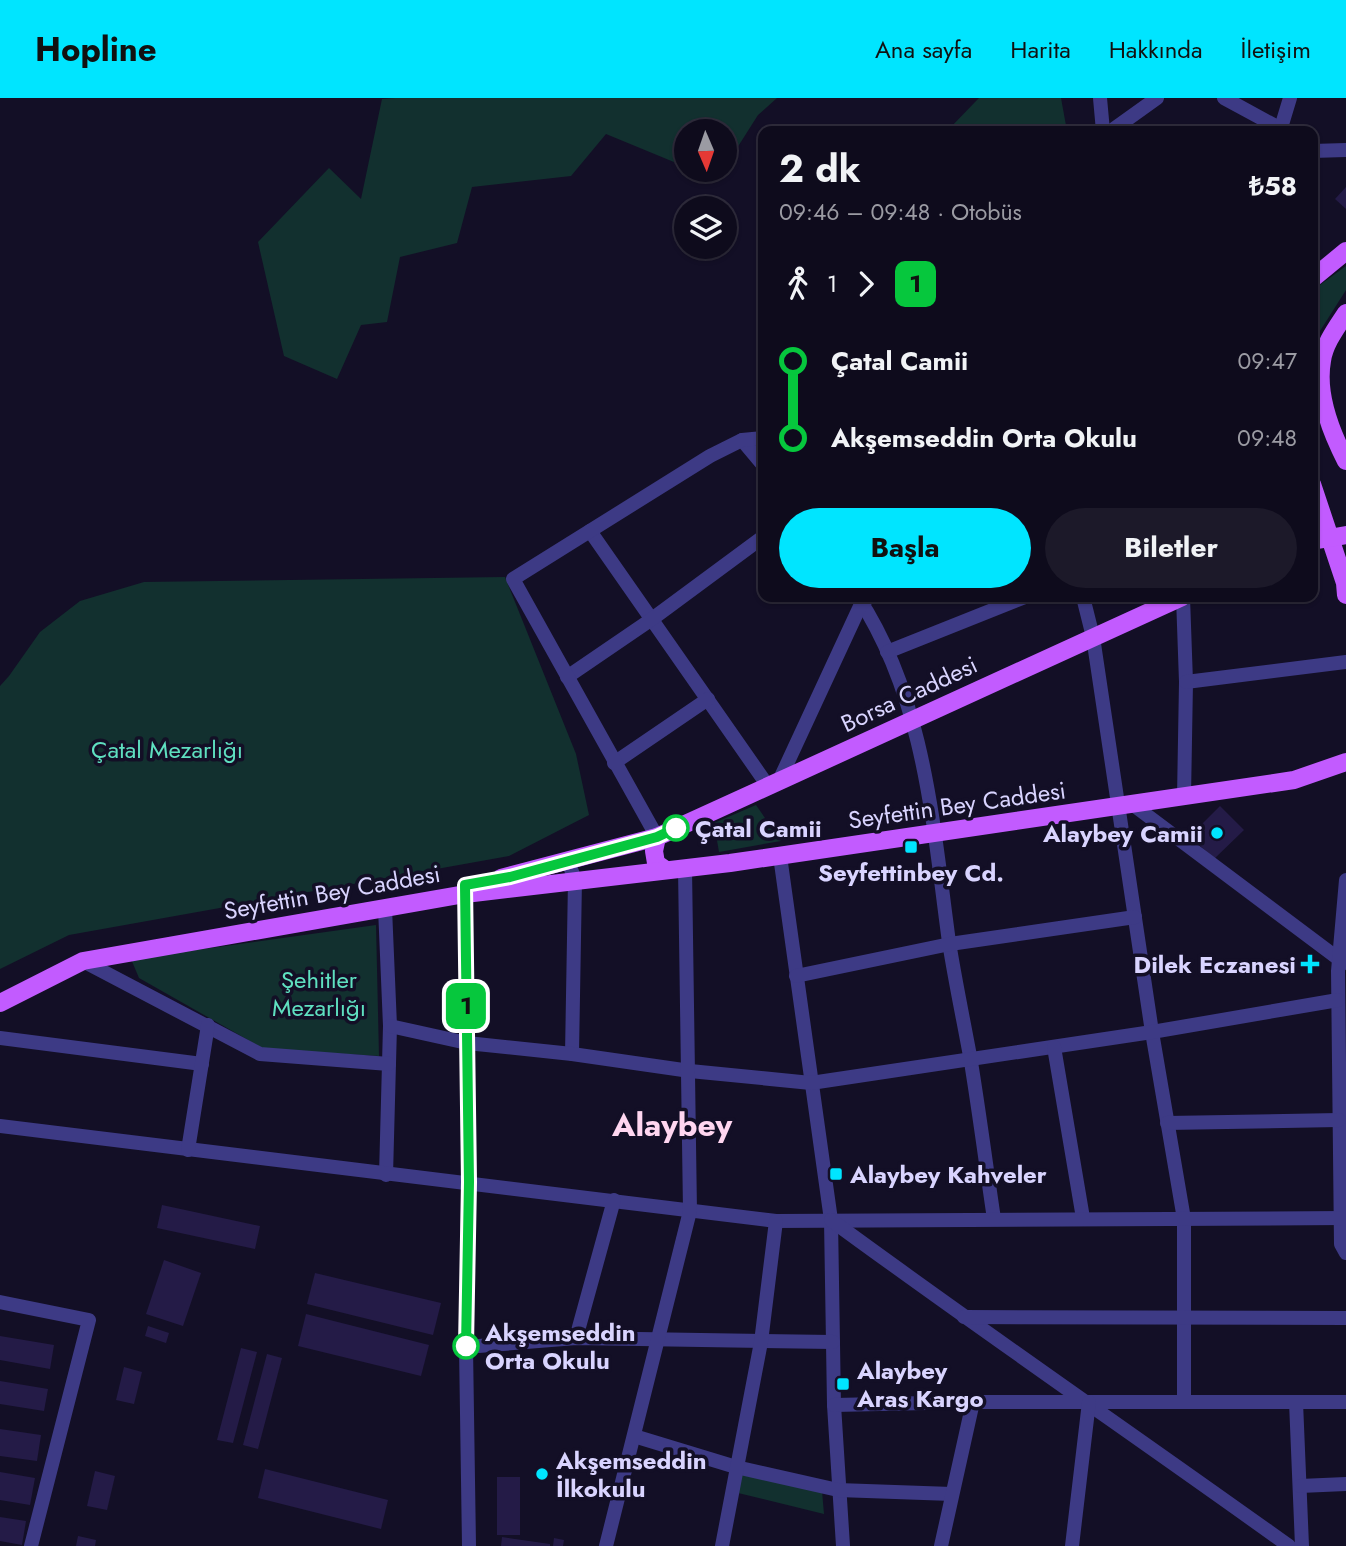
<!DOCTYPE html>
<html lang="tr">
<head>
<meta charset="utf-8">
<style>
	body { margin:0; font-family:Jost,sans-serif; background:#1c1929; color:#f1f3f6; height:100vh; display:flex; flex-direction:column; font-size:26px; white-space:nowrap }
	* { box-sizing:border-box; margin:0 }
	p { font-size:23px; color:#9b9ba3 }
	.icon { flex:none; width:38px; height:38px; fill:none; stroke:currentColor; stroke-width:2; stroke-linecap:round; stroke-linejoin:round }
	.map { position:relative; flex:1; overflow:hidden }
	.sheet { position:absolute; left:758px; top:28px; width:560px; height:476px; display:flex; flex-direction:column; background:#0e0b1c; border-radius:14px; box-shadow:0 2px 5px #0004,0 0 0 2px #2e2b3b }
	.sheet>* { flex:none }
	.badge { padding:0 14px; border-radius:10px; font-size:24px; line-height:46px }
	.needle { width:46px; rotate:178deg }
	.controls { position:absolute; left:674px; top:21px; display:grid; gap:14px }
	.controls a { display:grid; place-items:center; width:63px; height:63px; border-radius:50%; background:#0e0b1c; box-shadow:0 2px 5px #0004,0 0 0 2px #2e2b3b; font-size:35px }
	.map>.badge { position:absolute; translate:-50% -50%; box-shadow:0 0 0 4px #fff }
	.legs { display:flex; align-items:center; gap:10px; height:77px; padding:0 21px; font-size:23px }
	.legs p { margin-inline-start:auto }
	.overview { display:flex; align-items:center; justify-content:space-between; height:119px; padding:0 21px }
	h1 { font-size:38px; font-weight:700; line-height:52px }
	.action { display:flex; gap:14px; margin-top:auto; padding:14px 21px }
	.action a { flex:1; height:80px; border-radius:42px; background:#00e5ff; color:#111; font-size:28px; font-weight:700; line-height:80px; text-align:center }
	.action a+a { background:#1c1929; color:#f1f3f6 }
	ul { padding:0 21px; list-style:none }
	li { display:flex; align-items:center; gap:24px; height:77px; font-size:26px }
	li i { display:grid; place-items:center; width:10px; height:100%; margin:0 9px; background:currentColor }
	li i::after { content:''; width:18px; height:18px; margin:-9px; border:5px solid; border-radius:50%; background:#0e0b1c }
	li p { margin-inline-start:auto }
	li:first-child i { background:linear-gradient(#0000 50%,currentColor 0) }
	li:last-child i { background:linear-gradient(currentColor 50%,#0000 0) }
	header { display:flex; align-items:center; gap:42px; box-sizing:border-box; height:98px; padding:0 35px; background:#00e5ff; color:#111 }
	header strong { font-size:33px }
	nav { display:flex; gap:38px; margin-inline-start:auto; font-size:24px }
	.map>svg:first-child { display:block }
</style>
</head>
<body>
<header>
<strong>Hopline</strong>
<nav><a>Ana sayfa</a><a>Harita</a><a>Hakkında</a><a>İletişim</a></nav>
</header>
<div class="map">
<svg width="1346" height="1448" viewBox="0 0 1346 1448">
	<rect width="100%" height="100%" fill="#130f26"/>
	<g fill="#12302f">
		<polygon points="395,0 777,0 758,17 725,69 724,33 686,33 686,69 606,36 571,78 472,89 457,145 400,159 387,224 361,227 337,281 284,258 258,144 329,70 361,101 382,1"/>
		<polygon points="979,0 1061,0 1067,33 947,33"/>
		<polygon points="1346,168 1346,192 1313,244 1313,192"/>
		<polygon points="505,479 576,656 589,717 509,758 69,837 0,871 0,588 9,578 40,534 80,503 144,484"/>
		<polygon points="756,707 781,743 719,754 714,725"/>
		<polygon points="376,827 379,958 264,951 139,880 131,861"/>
		<polygon points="739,1375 822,1393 824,1416 734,1394"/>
	</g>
	<g fill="#241b47">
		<polygon points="1346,89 1346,111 1335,101"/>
		<polygon points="1220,708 1244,732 1214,761 1190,738"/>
		<polygon points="162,1107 260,1128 255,1151 157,1130"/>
		<polygon points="164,1162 201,1175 183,1228 146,1216"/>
		<polygon points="315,1175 441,1205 433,1237 307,1206"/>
		<polygon points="306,1216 429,1247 421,1278 298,1248"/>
		<polygon points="148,1228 169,1235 166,1245 145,1238"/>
		<polygon points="0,1238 54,1247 50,1271 0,1262"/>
		<polygon points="241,1250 257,1254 233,1345 217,1342"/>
		<polygon points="267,1256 282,1260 258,1351 243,1347"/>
		<polygon points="124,1269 142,1274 134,1306 116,1302"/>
		<polygon points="0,1283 48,1291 44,1313 0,1306"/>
		<polygon points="0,1331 41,1337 37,1363 0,1358"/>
		<polygon points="265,1371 388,1402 381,1431 258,1400"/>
		<polygon points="95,1373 115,1378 107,1412 87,1408"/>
		<polygon points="0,1374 35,1380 30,1407 0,1402"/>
		<rect x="497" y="1379" width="23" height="58"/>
		<polygon points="0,1419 26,1423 22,1447 0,1443"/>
		<polygon points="78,1438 96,1442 95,1448 76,1448"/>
		<polygon points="502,1439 550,1446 550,1448 501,1448"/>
		<polygon points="554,1440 564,1442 563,1448 553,1448"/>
	</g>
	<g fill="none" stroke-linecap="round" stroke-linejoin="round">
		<g stroke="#3d3a85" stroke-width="14">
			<polyline points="1100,0 1103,33"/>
			<polyline points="1224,0 1281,31"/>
			<polyline points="1111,33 1157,0"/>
			<polyline points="1280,33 1290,0"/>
			<polyline points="1312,53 1346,52"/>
			<polyline points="742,342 763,367"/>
			<polyline points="590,433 768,688"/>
			<path d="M 858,499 C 925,601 933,727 949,844 C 955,882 963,920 970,958 C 979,1012 986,1067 994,1121"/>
			<polyline points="1083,499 1093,539 1152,934 1184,1121 1184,1304"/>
			<polyline points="1183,499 1186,584 1184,699"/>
			<polyline points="887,554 1025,499"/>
			<polyline points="567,579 652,521 763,439"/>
			<polyline points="1186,584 1346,564"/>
			<polyline points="614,665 708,601"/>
			<polyline points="779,683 862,504 866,502"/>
			<polyline points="1132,706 1344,865"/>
			<polyline points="657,739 513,481 710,358 742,342 763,340"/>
			<polyline points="780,758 831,1122 834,1307 843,1448"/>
			<polyline points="568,763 575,782 572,956"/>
			<polyline points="1346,782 1338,873 1341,1146 1346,1155"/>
			<polyline points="465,787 469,1084 466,1249 469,1448"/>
			<polyline points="385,810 390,928 386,1077"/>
			<polyline points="83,863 260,956 389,966"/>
			<polyline points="796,878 950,846 1135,819"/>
			<polyline points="390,928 467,945 572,956 690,973 811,985 1152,934 1338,902"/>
			<polyline points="0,940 202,966"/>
			<polyline points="1054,949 1083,1120"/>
			<polyline points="1167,1025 1339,1022"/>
			<polyline points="0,1028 776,1123 1346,1120"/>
			<polyline points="188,1052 208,927"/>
			<path d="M 831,1122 C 982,1233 1137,1339 1289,1448"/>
			<polyline points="0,1204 89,1222 31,1448"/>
			<polyline points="964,1219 1346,1220"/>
			<polyline points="576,1240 614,1102"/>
			<polyline points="466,1249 576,1240 833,1244"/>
			<polyline points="1296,1304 1302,1448"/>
			<polyline points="834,1307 973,1304 1346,1304"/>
			<polyline points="634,1338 736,1369 838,1392 952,1396"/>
			<polyline points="1300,1388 1346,1386"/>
			<polyline points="606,1448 690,1113 685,770"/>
			<polyline points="722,1448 761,1244 776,1123"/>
			<polyline points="941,1448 973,1304"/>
			<polyline points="1072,1448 1089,1304"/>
		</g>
		<g stroke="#c25bff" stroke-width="18">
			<polyline points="1312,181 1346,153"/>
			<path d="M 1346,215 C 1337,229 1324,246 1322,263 C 1316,296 1331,334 1346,363"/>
			<polyline points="1312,386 1345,485 1346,497"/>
			<polyline points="1312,443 1346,437"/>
			<polyline points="657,739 654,753 656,765 666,772"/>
			<polyline points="501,780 657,739 1182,499"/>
			<polyline points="0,905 83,863 465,796 730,765 1294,682 1346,664"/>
		</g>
	</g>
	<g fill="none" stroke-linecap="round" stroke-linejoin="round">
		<g stroke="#fff" stroke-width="16">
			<polyline id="line-1" points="466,1248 469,1084 465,787 510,779 657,739 676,730"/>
		</g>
		<use href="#line-1" stroke="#06c73d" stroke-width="10"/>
	</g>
	<g fill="#fff" stroke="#06c73d" stroke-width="3.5">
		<circle cx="676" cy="730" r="12"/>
		<circle cx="466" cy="1248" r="12"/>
	</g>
	<g fill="#00e5ff" stroke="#130f26" stroke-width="2.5">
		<circle cx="1217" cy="735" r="7"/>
		<rect x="904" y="742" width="14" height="14" rx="3.5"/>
		<path d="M1306.5 855.5h7v7h7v7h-7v7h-7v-7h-7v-7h7z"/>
		<rect x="829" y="1069" width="14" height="14" rx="3.5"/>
		<rect x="836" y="1279" width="14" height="14" rx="3.5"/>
		<circle cx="542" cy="1376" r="7"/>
	</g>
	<g text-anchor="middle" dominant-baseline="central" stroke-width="7" stroke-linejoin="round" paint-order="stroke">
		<g font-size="24" fill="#d9d4ff" stroke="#130f26">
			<text transform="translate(909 596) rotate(-25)">Borsa Caddesi</text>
			<text transform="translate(957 707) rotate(-8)">Seyfettin Bey Caddesi</text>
			<text transform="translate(332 794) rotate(-10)">Seyfettin Bey Caddesi</text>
		</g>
		<g font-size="24" fill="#5fe0c0" stroke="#130f26">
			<text x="167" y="651">Çatal Mezarlığı</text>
			<text x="319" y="881">Şehitler<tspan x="319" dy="28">Mezarlığı</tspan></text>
		</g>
		<g font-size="24" font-weight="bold" fill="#d9d4ff" stroke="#130f26" text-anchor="start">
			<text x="695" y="730">Çatal Camii</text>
			<text x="485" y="1234">Akşemseddin<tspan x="485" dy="28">Orta Okulu</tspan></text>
		</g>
		<g font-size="24" font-weight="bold" fill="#d9d4ff" stroke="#130f26" text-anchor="start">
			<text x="1203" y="735" text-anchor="end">Alaybey Camii</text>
			<text x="911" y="774" text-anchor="middle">Seyfettinbey Cd.</text>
			<text x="1296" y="866" text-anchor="end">Dilek Eczanesi</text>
			<text x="850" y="1076">Alaybey Kahveler</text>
			<text x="857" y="1272">Alaybey<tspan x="857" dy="28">Aras Kargo</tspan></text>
			<text x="556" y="1362">Akşemseddin<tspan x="556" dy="28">İlkokulu</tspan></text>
		</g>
		<g font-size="32" font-weight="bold" fill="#ffd6f0" stroke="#130f26">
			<text x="672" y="1027">Alaybey</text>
		</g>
	</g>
</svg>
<div class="controls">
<a><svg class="needle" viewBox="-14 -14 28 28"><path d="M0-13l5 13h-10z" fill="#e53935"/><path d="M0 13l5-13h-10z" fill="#9b9ba3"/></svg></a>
<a><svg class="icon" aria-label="layers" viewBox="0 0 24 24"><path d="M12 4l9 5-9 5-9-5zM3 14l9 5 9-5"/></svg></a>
</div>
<b class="badge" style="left:466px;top:908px;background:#06c73d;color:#111">1</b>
<section class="sheet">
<div class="overview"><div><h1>2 dk</h1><p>09:46 – 09:48 · Otobüs</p></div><b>₺58</b></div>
<div class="legs"><svg class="icon" aria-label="walk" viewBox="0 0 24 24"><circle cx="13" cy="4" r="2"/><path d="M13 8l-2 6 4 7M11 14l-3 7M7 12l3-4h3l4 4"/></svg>1<svg class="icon" aria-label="forward" viewBox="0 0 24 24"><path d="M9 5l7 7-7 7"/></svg><b class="badge" style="background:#06c73d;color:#111">1</b></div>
<ul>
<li><i style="color:#06c73d"></i><b>Çatal Camii</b><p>09:47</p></li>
<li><i style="color:#06c73d"></i><b>Akşemseddin Orta Okulu</b><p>09:48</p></li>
</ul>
<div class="action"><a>Başla</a><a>Biletler</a></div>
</section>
</div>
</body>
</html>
